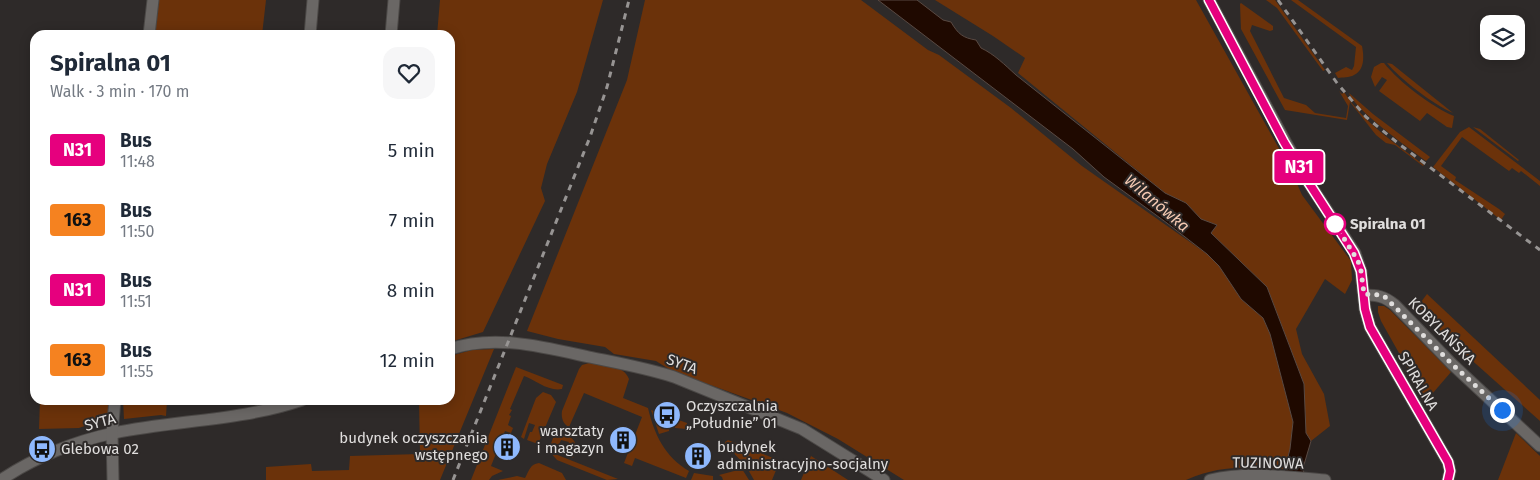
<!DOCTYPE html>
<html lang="en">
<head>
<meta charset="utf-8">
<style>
	body { margin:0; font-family:"Fira Sans",sans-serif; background:#f6f6f7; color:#1f2937; height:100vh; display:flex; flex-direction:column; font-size:19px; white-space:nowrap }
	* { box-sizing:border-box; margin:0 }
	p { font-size:16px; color:#747a83 }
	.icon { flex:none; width:28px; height:28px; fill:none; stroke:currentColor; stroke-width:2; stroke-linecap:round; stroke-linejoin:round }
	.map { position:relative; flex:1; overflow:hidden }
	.drawer { position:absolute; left:30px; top:30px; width:425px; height:375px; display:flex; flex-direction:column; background:#fff; border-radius:15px; box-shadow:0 2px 12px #0003 }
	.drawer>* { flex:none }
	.badge { padding:0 10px; border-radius:4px; font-size:18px; line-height:32px }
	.fabs { position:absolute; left:1480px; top:15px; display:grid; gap:10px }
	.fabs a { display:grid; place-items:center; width:45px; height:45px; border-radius:10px; background:#fff; box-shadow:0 2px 12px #0003; font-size:25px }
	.you { position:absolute; width:25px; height:25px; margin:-12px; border:4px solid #fff; border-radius:50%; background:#1a73e8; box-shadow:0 0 0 8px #1a73e833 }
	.map>.badge { position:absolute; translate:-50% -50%; box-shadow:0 0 0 2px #fff }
	.round { display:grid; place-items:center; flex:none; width:52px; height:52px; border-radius:15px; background:#f6f6f7 }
	.overview { display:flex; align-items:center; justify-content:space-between; height:85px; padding:0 20px }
	h1 { font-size:24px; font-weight:700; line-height:38px }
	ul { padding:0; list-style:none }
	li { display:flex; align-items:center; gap:15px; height:70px; padding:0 20px }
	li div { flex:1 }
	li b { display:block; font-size:19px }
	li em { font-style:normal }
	li .badge { min-width:55px; font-weight:700; text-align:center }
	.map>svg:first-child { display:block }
</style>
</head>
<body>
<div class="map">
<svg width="1540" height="480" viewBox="0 0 1540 480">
	<rect width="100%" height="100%" fill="#2e2a29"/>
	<g fill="#6b320a">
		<polygon points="157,0 266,0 262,35 154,35"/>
		<polygon points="440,0 603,0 577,92 547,164 541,188 545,201 483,332 450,342 450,35 437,35"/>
		<path d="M 645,0 L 861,0 L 928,50 L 939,55 L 1011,108 L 1082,166 L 1207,254 L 1219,266 L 1241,299 L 1263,318 L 1270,334 L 1293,422 L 1290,449 L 1285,469 C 1246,468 1223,464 1186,480 L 904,480 L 838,439 L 787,413 L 672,371 L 656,361 L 614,354 L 605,347 L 558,339 L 527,331 L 627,80 Z"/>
		<polygon points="935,0 1196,0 1291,170 1302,195 1351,261 1352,280 1345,294 1325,279 1296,329 1302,354 1324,394 1330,426 1311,441 1306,433 1304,384 1267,287 1211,233 1217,225 1201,219 1186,203 1165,193 1018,73 1025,58 993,36"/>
		<polygon points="1266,0 1275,0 1325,70 1323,71 1277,8"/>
		<path d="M 1291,0 L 1298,0 L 1362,46 C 1364,56 1365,70 1354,75 C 1349,78 1343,77 1338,78 L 1335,73 L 1346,67 L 1352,70 L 1354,66 L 1356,47 Z"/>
		<path d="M 1241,3 L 1273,26 L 1273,30 L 1270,31 L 1252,25 L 1250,31 L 1284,98 L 1306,105 L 1315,113 L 1346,118 L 1348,106 L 1339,91 L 1342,94 L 1344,92 C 1364,123 1395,143 1424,165 L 1423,166 L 1395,145 L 1386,143 L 1376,135 L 1350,102 L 1347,120 L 1285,110 L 1241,29 L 1240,4 Z"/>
		<path d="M 1381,63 L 1384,63 C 1399,82 1432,107 1454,116 L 1452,128 L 1447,127 L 1427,113 L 1420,121 L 1379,91 L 1387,80 L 1382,77 L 1375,87 L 1371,77 L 1374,67 Z"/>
		<path d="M 1387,63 L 1392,64 L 1453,113 C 1434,105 1400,79 1387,63 Z"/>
		<path d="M 1349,93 L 1373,114 L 1430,157 L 1426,161 C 1409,148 1355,110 1349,93 Z"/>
		<polygon points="1469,127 1540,181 1540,186 1521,171 1519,173 1512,168 1509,171 1462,137 1441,166 1456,177 1455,180 1499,209 1505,214 1501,220 1433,167 1460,132"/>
		<polygon points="1473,127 1480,129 1519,160 1518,161"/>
		<polygon points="1427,294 1540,400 1540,421 1449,340 1418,306"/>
		<polygon points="1378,306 1384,306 1390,310 1451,372 1426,401 1381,321 1378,312"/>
		<polygon points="494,349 440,480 266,480 266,467 311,464 312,471 349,470 350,456 420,454 419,400 450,400 450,356 472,350"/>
		<path d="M 589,363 C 603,365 623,364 629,379 L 623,398 L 648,408 C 654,434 665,457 689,471 L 686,478 L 635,458 L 632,466 L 624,463 L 642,417 L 584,393 L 569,427 C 563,424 561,418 562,411 L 579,369 L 582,365 Z"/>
		<path d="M 516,367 L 563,385 L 562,389 C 549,392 535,380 524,376 L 510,409 L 512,410 L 509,415 L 511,416 L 508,425 L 513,428 L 511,433 L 505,431 L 491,466 L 503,471 L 492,476 L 489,480 L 471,480 Z"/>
		<polygon points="543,392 551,395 556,402 538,444 527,440 530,432 532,432 535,425 529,423 524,439 521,437 536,398"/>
		<polygon points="40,400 111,400 109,417 79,428 39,429"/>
		<polygon points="123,400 167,400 166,416 161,415 124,419"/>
		<polygon points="651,410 669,417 669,431 659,434"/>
		<polygon points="676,419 687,423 687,429 675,428 674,421"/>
		<polygon points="1516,433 1540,456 1540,480 1498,480"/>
		<path d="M 562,434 C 577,438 578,445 573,458 L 563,454 L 564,450 L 566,450 L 569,442 L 561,440 L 558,447 L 560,448 L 558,453 L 549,449 L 553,438 Z"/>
		<polygon points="728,440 778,460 779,463 772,480 754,480 746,466 725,444 725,442"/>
		<polygon points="550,452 618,479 607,480 557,460"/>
		<polygon points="811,456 848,480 801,480"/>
		<path d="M 539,463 L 562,473 L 566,480 L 498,480 L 517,476 L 525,478 C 529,471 530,464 539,463 Z"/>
		<polygon points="742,469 749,480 723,480 722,477 719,475"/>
		<polygon points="694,473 713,476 713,480 691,480"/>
	</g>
	<path fill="#1f0900" stroke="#594942" d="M 878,0 L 917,0 L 943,20 L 951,22 C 958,34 963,38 976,40 L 981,48 C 994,54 1005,65 1016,75 L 1165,193 L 1186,203 L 1201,219 L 1217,225 L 1211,233 L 1267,287 L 1304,384 L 1306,433 L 1311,441 L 1303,468 L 1305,480 L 1282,480 L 1290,449 L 1293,422 L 1270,334 L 1263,318 L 1241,299 L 1219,266 L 1207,254 L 1167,223 L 1104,177 L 1073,149 Z"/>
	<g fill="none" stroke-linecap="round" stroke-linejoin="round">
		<g stroke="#4b4846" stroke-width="13">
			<g id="minor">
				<polyline points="1209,0 1285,141 1307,180 1355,253 1361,271 1365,309 1370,327 1448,462 1450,471 1448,480"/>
				<polyline points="149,35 153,0"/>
				<polyline points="310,35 313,0"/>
				<polyline points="391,35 394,0"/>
				<path d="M 1364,295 C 1377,295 1384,296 1395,305 L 1452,364 L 1540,446"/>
				<path d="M 450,349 C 495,334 544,347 589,357 C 618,363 646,368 674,377 L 802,429 L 884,480"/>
				<path d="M 1,480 C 33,458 75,441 114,433 C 176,420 241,421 302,400"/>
				<polyline points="113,480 112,433 115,400"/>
				<path d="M 1210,480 C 1248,471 1286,477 1325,480"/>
			</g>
		</g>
		<use href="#minor" stroke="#6a6765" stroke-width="11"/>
		<g stroke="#979493" stroke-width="3" stroke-dasharray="6 6" stroke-linecap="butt">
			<polyline points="1278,0 1337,83 1366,117 1399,144 1540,250"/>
			<polyline points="453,480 590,137 607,87 629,0"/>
		</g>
	</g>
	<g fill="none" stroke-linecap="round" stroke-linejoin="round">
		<g stroke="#fff" stroke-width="11">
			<polyline id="line" points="1209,0 1284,142 1307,180 1354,253 1361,271 1365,309 1370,327 1448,462 1450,471 1448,480"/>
		</g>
		<use href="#line" stroke="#e6007e" stroke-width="8"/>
		<polyline stroke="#e0dedd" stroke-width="5" stroke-dasharray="0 9" points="1335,224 1358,261 1361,271 1364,294 1379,295 1385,297 1452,364 1502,410"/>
	</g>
	<defs>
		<g id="bus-disc" transform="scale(1.4375)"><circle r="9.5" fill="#8eb8fd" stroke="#2e2a29"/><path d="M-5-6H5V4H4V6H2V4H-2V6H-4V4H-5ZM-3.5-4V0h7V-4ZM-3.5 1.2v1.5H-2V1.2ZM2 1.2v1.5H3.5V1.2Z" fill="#111"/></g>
		<g id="building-disc" transform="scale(1.4375)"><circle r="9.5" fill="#8eb8fd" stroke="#2e2a29"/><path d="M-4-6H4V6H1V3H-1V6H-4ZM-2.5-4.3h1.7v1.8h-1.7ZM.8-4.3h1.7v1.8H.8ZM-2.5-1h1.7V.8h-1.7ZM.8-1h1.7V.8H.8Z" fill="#111"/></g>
	</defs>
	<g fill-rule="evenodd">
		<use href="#bus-disc" x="667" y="415"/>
		<use href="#building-disc" x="623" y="440"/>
		<use href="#building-disc" x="507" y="447"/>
		<use href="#bus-disc" x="42" y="449"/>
		<use href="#building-disc" x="698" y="456"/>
	</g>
	<circle fill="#fff" stroke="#e6007e" stroke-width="2.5" cx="1335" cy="224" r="10"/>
	<g text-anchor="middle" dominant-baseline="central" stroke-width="4" stroke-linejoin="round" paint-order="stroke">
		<g font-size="15" font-weight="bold" fill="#e0dedd" stroke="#2e2a29" text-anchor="start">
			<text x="1350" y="224">Spiralna 01</text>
		</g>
		<g font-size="15" fill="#e0dedd" stroke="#2e2a29">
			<text transform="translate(1442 331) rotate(45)">KOBYLAŃSKA</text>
			<text transform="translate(682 364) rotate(20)">SYTA</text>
			<text transform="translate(1418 381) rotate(60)">SPIRALNA</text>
			<text transform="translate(100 422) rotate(-15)">SYTA</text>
			<text transform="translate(1268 463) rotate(1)">TUZINOWA</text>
		</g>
		<g font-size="15" fill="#e0dedd" stroke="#2e2a29" text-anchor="start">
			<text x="686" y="406">Oczyszczalnia<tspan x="686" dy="17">„Południe” 01</tspan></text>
			<text x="604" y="431" text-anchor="end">warsztaty<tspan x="604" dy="17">i magazyn</tspan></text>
			<text x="488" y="438" text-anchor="end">budynek oczyszczania<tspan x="488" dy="17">wstępnego</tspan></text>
			<text x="717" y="447">budynek<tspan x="717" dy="17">administracyjno-socjalny</tspan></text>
			<text x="61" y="449">Glebowa 02</text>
		</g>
		<g font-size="16" font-style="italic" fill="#f5cab3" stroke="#2e2a29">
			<text transform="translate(1157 203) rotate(40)">Wilanówka</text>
		</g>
	</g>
</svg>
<div class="fabs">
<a><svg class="icon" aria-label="layers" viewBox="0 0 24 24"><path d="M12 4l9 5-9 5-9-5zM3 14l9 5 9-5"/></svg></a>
</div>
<div class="you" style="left:1502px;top:410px"></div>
<b class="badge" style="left:1299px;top:167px;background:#e6007e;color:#fff">N31</b>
<section class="drawer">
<div class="overview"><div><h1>Spiralna 01</h1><p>Walk · 3 min · 170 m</p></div><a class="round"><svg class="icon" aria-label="heart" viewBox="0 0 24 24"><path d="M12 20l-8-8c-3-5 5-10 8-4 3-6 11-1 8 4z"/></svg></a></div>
<ul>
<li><span class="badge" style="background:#e6007e;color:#fff">N31</span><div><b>Bus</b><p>11:48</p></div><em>5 min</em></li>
<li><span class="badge" style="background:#f58220;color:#111">163</span><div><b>Bus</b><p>11:50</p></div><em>7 min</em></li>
<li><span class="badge" style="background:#e6007e;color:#fff">N31</span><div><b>Bus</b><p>11:51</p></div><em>8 min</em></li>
<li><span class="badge" style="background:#f58220;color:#111">163</span><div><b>Bus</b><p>11:55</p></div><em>12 min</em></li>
</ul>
</section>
</div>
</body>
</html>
